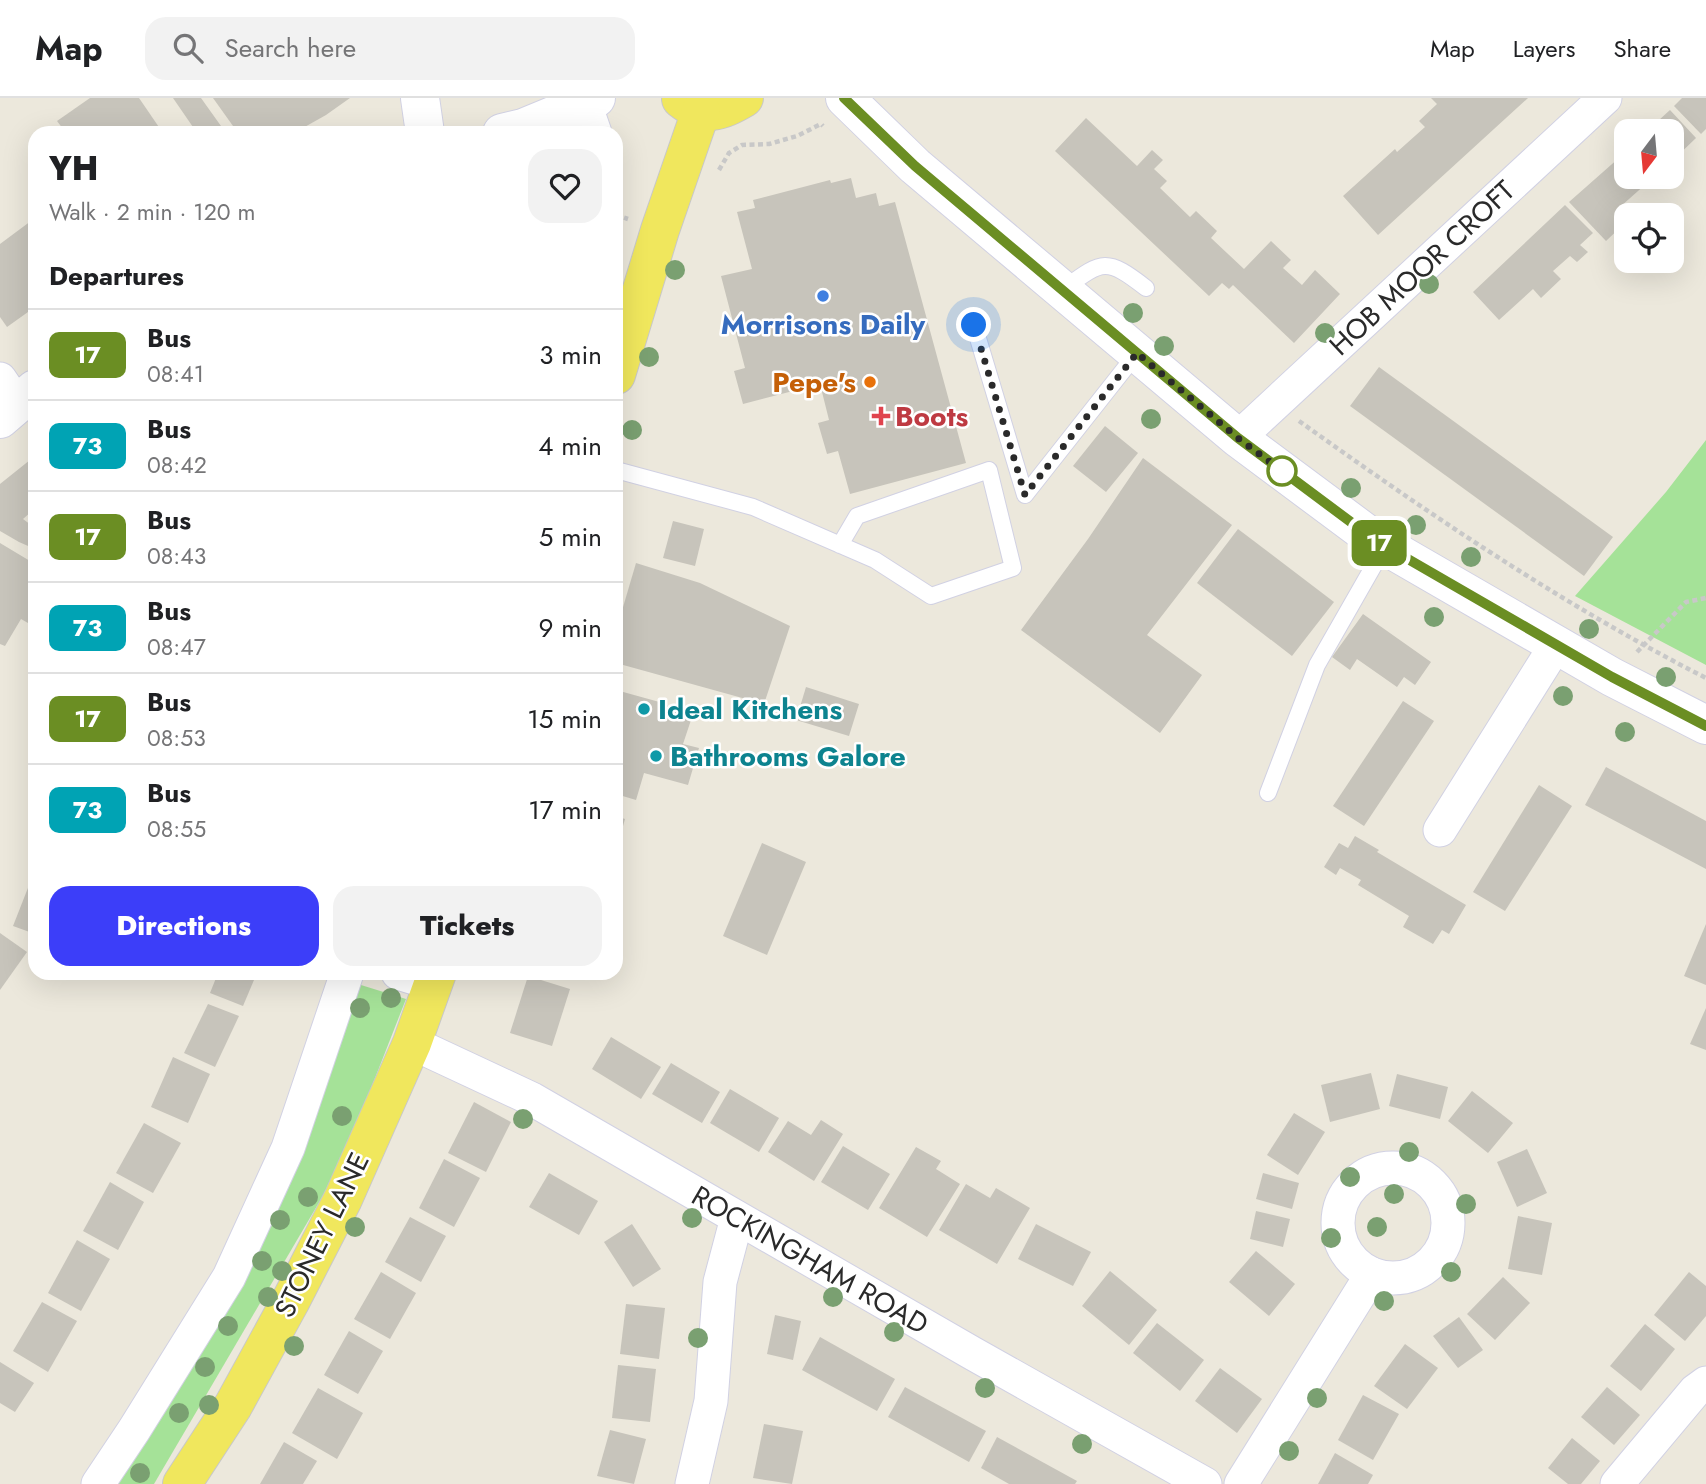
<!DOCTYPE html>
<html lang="en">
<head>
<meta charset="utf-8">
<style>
	body { margin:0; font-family:Jost,sans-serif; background:#f2f2f2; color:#202124; height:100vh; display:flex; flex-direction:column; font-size:26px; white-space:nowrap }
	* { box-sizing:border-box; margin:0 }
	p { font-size:23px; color:#757577 }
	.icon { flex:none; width:38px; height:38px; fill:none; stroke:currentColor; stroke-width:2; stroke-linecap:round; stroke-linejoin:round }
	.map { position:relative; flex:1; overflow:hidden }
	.panel { position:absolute; left:28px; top:28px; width:595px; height:854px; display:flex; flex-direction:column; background:#fff; border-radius:21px; box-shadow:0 7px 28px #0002 }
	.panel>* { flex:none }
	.badge { padding:0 14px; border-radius:10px; font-size:24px; line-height:46px }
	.needle { width:46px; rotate:196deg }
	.tools { position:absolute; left:1614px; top:21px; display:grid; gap:14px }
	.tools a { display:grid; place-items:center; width:70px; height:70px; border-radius:14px; background:#fff; box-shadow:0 7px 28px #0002; font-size:35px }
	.you { position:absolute; width:35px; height:35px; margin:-18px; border:5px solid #fff; border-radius:50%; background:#1a73e8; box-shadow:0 0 0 10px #1a73e833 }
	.map>.badge { position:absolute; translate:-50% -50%; box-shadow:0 0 0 4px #fff }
	h2 { padding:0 21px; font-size:26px; line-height:63px }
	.round { display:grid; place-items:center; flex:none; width:74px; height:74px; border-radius:21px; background:#f2f2f2 }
	.head { display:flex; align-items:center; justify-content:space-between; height:119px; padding:0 21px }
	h1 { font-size:33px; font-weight:800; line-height:52px }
	.action { display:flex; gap:14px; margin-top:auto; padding:14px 21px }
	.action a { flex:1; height:80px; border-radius:21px; background:#3c3ef9; color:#fff; font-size:28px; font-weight:800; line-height:80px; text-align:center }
	.action a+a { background:#f2f2f2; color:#202124 }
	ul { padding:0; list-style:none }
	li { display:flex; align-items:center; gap:21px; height:91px; padding:0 21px; border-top:2px solid #e0e0e0 }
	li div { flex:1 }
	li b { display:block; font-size:26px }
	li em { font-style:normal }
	li .badge { min-width:77px; font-weight:700; text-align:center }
	header { display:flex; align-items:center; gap:42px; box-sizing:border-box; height:98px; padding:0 35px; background:#fff; border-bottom:2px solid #e0e0e0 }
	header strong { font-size:33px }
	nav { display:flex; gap:38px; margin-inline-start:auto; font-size:24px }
	.search { width:490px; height:63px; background:#f2f2f2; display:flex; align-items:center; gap:18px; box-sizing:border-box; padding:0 24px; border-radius:21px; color:#757577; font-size:26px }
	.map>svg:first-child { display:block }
</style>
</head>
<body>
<header>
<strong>Map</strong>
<div class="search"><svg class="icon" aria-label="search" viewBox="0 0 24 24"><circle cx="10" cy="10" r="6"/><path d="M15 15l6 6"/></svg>Search here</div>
<nav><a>Map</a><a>Layers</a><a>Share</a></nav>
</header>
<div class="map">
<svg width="1706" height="1386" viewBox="0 0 1706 1386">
	<rect width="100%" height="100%" fill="#ece8dc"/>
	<g fill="#a5e298">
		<polygon points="1706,342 1706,567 1575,498 1666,394"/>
		<polygon points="361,887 406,901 361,1016 324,1096 154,1386 111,1386"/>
	</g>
	<g fill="#c7c4bb">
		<polygon points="90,0 139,0 163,35 66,35 57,23"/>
		<polygon points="173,0 201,0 226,35 191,35 195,32"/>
		<polygon points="213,0 350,0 326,17 294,35 238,35"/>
		<polygon points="1431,0 1528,0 1378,137 1343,98 1395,51 1397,54 1425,29 1419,23 1437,6"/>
		<polygon points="1682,0 1706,0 1706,31 1701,36 1674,8"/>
		<polygon points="1670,12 1696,40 1671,64 1671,33 1647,33"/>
		<polygon points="1086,20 1137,68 1152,52 1163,62 1154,71 1167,83 1160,90 1190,119 1196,113 1217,133 1211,140 1244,171 1271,143 1291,162 1283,170 1302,187 1315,172 1340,196 1294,245 1233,187 1229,191 1222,185 1209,198 1055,53"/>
		<polygon points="1620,59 1626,65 1626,79 1640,79 1647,85 1620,109 1628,117 1626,117 1626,124 1606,143 1569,104"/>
		<polygon points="851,80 856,100 876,95 879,108 895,104 966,365 850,396 838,353 827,356 818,325 829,322 820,286 743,306 734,273 745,270 721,178 752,171 737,114 755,110 753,102 830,82 831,85"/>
		<polygon points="1565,107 1593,135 1580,147 1588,154 1577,164 1570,158 1553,173 1561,181 1541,200 1533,191 1499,222 1473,194"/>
		<polygon points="35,120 35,209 7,229 0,219 0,146"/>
		<polygon points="1379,269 1613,439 1584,478 1350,308"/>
		<polygon points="1105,328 1138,355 1106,394 1073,368"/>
		<polygon points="35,358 35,416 32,413 23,421 35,430 35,451 19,444 0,433 0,386"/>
		<polygon points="1143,360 1232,427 1147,537 1202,577 1160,635 1021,532 1088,441"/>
		<polygon points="673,423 704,431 695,468 663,460"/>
		<polygon points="1238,431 1334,504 1292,558 1197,485"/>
		<polygon points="0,445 35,466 35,529 21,521 5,548 0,546"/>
		<polygon points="636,465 700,485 790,528 764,606 616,565 616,533"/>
		<polygon points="1363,516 1431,564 1415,587 1404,579 1397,589 1357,561 1350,572 1332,559"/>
		<polygon points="806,589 859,606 849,638 796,622"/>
		<polygon points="616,592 663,605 691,622 683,646 699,650 688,687 644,675 636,702 616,696"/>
		<polygon points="1403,603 1434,623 1364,728 1333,708"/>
		<polygon points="1606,669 1706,723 1706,771 1585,707"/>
		<polygon points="1539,687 1572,708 1505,813 1473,794"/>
		<polygon points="616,718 625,721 617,749 616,749"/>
		<polygon points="1355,738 1379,752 1377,754 1466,807 1449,836 1442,832 1433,846 1403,829 1409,818 1358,787 1361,782 1340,770 1336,777 1324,769 1339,745 1348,750"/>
		<polygon points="762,745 806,764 767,857 723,838"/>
		<polygon points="35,772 35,836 13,828"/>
		<polygon points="1706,826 1706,887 1684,878"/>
		<polygon points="0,835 27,854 0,892"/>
		<polygon points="218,875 257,875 243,908 210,895"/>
		<polygon points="528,878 570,891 552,948 510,935"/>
		<polygon points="208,906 239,918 215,969 184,955"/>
		<polygon points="1706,910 1706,952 1690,946"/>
		<polygon points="611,939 661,969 641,1001 592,971"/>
		<polygon points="173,959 210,976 188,1025 151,1009"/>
		<polygon points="671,965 720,994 702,1025 652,996"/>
		<polygon points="1371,975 1380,1011 1330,1024 1321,987"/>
		<polygon points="1397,976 1448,989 1440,1021 1389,1008"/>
		<polygon points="730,991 779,1020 759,1054 710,1025"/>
		<polygon points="1472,993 1513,1025 1488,1055 1448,1023"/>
		<polygon points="474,1004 511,1024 486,1074 448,1055"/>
		<polygon points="1294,1015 1325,1034 1298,1077 1267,1057"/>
		<polygon points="821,1022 843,1036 814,1083 768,1054 788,1023 811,1037"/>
		<polygon points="144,1025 181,1045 153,1095 116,1075"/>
		<polygon points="843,1048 890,1076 868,1112 821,1084"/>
		<polygon points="916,1049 941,1063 936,1071 960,1086 927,1139 879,1110"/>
		<polygon points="1527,1051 1547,1095 1517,1109 1497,1064"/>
		<polygon points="444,1061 480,1080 454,1129 419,1110"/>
		<polygon points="549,1075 598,1103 579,1137 529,1109"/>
		<polygon points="1263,1075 1299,1085 1292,1111 1256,1101"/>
		<polygon points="110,1084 144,1104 118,1152 83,1133"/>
		<polygon points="966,1086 990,1100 996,1090 1030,1110 997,1166 939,1132"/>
		<polygon points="1256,1113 1290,1121 1283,1149 1250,1141"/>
		<polygon points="1518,1118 1552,1125 1542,1177 1508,1171"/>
		<polygon points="410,1119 446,1138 421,1184 385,1164"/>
		<polygon points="632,1126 661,1171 633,1189 604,1144"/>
		<polygon points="1036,1126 1091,1154 1073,1188 1018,1161"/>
		<polygon points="77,1142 110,1161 81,1213 48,1195"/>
		<polygon points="1256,1153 1295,1186 1269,1218 1229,1184"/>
		<polygon points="1110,1173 1157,1212 1129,1247 1082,1208"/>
		<polygon points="381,1174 416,1195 390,1241 354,1221"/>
		<polygon points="1689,1174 1706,1188 1706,1218 1685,1243 1654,1217"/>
		<polygon points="1503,1179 1530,1205 1495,1242 1467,1216"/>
		<polygon points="42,1204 77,1223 48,1274 13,1253"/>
		<polygon points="626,1206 665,1210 659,1261 620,1256"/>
		<polygon points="775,1217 801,1223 793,1262 767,1256"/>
		<polygon points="1459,1219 1483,1252 1458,1270 1433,1238"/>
		<polygon points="1157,1225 1204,1262 1180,1293 1133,1255"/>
		<polygon points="1645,1226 1675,1251 1641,1293 1610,1268"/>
		<polygon points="349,1233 383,1253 358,1296 324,1277"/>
		<polygon points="820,1239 895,1281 877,1313 802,1272"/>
		<polygon points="1405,1246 1438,1270 1407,1311 1374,1288"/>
		<polygon points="0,1264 34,1285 15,1314 0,1305"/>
		<polygon points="618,1267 656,1271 650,1324 612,1320"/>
		<polygon points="1220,1270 1262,1301 1237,1335 1195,1303"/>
		<polygon points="905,1289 986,1333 969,1364 888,1319"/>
		<polygon points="1607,1289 1640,1317 1614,1347 1581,1319"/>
		<polygon points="318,1290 363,1315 337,1361 292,1335"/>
		<polygon points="1363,1297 1399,1316 1373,1362 1338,1342"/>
		<polygon points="764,1326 803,1333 792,1386 753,1380"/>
		<polygon points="610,1332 646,1341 634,1386 597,1378"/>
		<polygon points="997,1339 1077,1383 1075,1386 1009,1386 981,1370"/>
		<polygon points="1572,1340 1600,1363 1581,1386 1568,1386 1548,1370"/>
		<polygon points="284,1344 317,1363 303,1386 260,1386"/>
		<polygon points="1335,1355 1373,1377 1368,1386 1318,1386"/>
	</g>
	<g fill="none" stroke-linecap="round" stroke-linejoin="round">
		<g stroke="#d1d1e3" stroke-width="18">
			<g id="lane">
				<path d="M 1062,192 C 1102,163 1105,158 1146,190"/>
				<polyline points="974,227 1025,397 1137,255"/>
				<polyline points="616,372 753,409 875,462 931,498 1013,470 989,372 857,418 840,447"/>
				<polyline points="1268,695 1317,567 1385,448"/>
			</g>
		</g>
		<g stroke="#d1d1e3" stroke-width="35">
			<g id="street">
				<polyline points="585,6 595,35"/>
				<polyline points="0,281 17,306"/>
				<polyline points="1238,340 1605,0"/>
				<polyline points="1440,732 1556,547"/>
				<polyline points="398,875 434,886"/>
				<polyline points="412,945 532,1001 972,1255 1205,1386"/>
				<circle cx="1393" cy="1125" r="55"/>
				<polyline points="98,1386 134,1332 229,1179 288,1050 347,875"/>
				<polyline points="692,1386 711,1303 720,1184 737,1120"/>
				<polyline points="1241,1386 1372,1176"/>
				<polyline points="1617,1386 1695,1293 1706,1285"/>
			</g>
		</g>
		<g stroke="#d1d1e3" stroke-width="40">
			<g id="secondary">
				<polyline points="420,0 425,35"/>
				<polyline points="845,0 915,68 1238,340 1375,442 1612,579 1706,627"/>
				<polyline points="502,35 523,30 596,0"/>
				<polyline points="0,321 35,291"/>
			</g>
		</g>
		<g stroke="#c8c8c8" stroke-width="40">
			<g id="primary">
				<path d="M 681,1 C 705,20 720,14 744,0"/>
				<polyline points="616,277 660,132 701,13"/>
				<polyline points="182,1386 233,1308 290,1204 343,1101 412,945 437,875"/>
			</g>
		</g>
		<g stroke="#c8c8c8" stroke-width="4.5" stroke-dasharray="5 3.5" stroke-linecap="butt">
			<polyline points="719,72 729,55 742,47 769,46 797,38 821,26 823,28"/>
			<polyline points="616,117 628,121"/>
			<path d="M 1299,323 C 1429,416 1563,507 1706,580"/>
			<polyline points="1637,554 1686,504 1706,500"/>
		</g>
		<use href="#lane" stroke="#fff" stroke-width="16"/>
		<use href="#street" stroke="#fff" stroke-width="33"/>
		<use href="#secondary" stroke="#fff" stroke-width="38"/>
		<use href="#primary" stroke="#f0e75d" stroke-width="38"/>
	</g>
	<g fill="#7aa071">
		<circle cx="675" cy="172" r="10"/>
		<circle cx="1429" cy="186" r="10"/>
		<circle cx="1133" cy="215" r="10"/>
		<circle cx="1325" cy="235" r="10"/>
		<circle cx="1164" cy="248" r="10"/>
		<circle cx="649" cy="259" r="10"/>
		<circle cx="1151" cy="321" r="10"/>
		<circle cx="632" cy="332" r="10"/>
		<circle cx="1351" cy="390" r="10"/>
		<circle cx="1416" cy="427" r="10"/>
		<circle cx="1471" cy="459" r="10"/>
		<circle cx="1434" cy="519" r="10"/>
		<circle cx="1589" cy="531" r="10"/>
		<circle cx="1666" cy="579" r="10"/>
		<circle cx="1563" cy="598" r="10"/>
		<circle cx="1625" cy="634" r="10"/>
		<circle cx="391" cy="900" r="10"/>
		<circle cx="360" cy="910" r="10"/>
		<circle cx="342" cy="1018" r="10"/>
		<circle cx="523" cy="1021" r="10"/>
		<circle cx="1409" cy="1054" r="10"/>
		<circle cx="1350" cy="1079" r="10"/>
		<circle cx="1394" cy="1096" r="10"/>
		<circle cx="308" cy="1099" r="10"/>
		<circle cx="1466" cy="1106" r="10"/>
		<circle cx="692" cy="1120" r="10"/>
		<circle cx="280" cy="1122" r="10"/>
		<circle cx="355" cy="1129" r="10"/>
		<circle cx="1377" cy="1129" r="10"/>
		<circle cx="1331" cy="1140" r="10"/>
		<circle cx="262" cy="1163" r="10"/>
		<circle cx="282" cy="1173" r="10"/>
		<circle cx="1451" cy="1174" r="10"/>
		<circle cx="268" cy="1199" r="10"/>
		<circle cx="833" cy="1199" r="10"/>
		<circle cx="1384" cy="1203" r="10"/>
		<circle cx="228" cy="1228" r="10"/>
		<circle cx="894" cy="1234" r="10"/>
		<circle cx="698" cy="1240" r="10"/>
		<circle cx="294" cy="1248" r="10"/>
		<circle cx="205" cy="1269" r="10"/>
		<circle cx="985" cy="1290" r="10"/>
		<circle cx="1317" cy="1300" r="10"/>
		<circle cx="209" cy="1307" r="10"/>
		<circle cx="179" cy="1315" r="10"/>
		<circle cx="1082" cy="1346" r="10"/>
		<circle cx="1289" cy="1353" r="10"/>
		<circle cx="140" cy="1375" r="10"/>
	</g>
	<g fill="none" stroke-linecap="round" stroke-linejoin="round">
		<g stroke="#fff" stroke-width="16">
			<polyline id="line" points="844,0 915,68 1238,340 1375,442 1612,579 1706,628"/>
		</g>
		<use href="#line" stroke="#6b8e23" stroke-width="10"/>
		<polyline stroke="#2a2a2a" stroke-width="7" stroke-dasharray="0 12.6" points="974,227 1025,397 1137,255 1238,340 1282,373"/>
	</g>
	<circle fill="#3f7fe0" stroke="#fff" stroke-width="2.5" cx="823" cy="198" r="7"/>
	<circle fill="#e8710a" stroke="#fff" stroke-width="2.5" cx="870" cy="284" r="7"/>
	<path fill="#e0444e" stroke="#fff" stroke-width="2.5" d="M877.5 307.5h7v7h7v7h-7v7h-7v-7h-7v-7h7z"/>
	<circle fill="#fff" stroke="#6b8e23" stroke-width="3.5" cx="1282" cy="373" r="14"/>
	<g fill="#0f9aa8" stroke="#fff" stroke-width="2.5">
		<circle cx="644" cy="611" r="7"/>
		<circle cx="656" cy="658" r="7"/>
	</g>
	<g text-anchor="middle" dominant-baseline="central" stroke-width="5" stroke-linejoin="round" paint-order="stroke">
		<g font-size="28" fill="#2a2a2a" stroke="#fff">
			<text transform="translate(1422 170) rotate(-43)">HOB MOOR CROFT</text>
			<text transform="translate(322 1137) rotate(-64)">STONEY LANE</text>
			<text transform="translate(810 1162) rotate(30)">ROCKINGHAM ROAD</text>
		</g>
		<g font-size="28" font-weight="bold" fill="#366cbe" stroke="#fff">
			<text x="823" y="226">Morrisons Daily</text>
		</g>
		<g font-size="28" font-weight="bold" fill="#c56008" stroke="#fff" text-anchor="end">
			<text x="856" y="284">Pepe's</text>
		</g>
		<g font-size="28" font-weight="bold" fill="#be3a42" stroke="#fff" text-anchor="start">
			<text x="895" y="318">Boots</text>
		</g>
		<g font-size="28" font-weight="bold" fill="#0d838f" stroke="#fff" text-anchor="start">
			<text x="658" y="611">Ideal Kitchens</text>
			<text x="670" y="658">Bathrooms Galore</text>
		</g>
	</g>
</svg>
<div class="tools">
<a><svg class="needle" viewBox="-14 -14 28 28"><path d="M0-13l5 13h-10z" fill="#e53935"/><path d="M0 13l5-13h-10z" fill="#757577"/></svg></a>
<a><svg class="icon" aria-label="locate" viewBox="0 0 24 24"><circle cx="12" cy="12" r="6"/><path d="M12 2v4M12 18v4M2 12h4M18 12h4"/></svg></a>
</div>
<div class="you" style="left:974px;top:227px"></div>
<b class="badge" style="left:1379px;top:445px;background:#6b8e23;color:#fff">17</b>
<section class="panel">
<div class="head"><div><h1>YH</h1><p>Walk · 2 min · 120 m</p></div><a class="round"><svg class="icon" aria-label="heart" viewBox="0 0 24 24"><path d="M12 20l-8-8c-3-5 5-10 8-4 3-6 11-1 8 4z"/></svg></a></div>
<h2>Departures</h2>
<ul>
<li><span class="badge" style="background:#6b8e23;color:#fff">17</span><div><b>Bus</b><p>08:41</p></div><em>3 min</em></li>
<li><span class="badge" style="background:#00a3b4;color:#fff">73</span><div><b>Bus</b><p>08:42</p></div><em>4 min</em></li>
<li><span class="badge" style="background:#6b8e23;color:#fff">17</span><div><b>Bus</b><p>08:43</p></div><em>5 min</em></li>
<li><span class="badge" style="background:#00a3b4;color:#fff">73</span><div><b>Bus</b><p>08:47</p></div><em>9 min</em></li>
<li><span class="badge" style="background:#6b8e23;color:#fff">17</span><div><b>Bus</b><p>08:53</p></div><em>15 min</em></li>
<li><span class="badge" style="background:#00a3b4;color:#fff">73</span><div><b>Bus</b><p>08:55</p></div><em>17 min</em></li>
</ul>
<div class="action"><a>Directions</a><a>Tickets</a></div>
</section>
</div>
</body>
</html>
